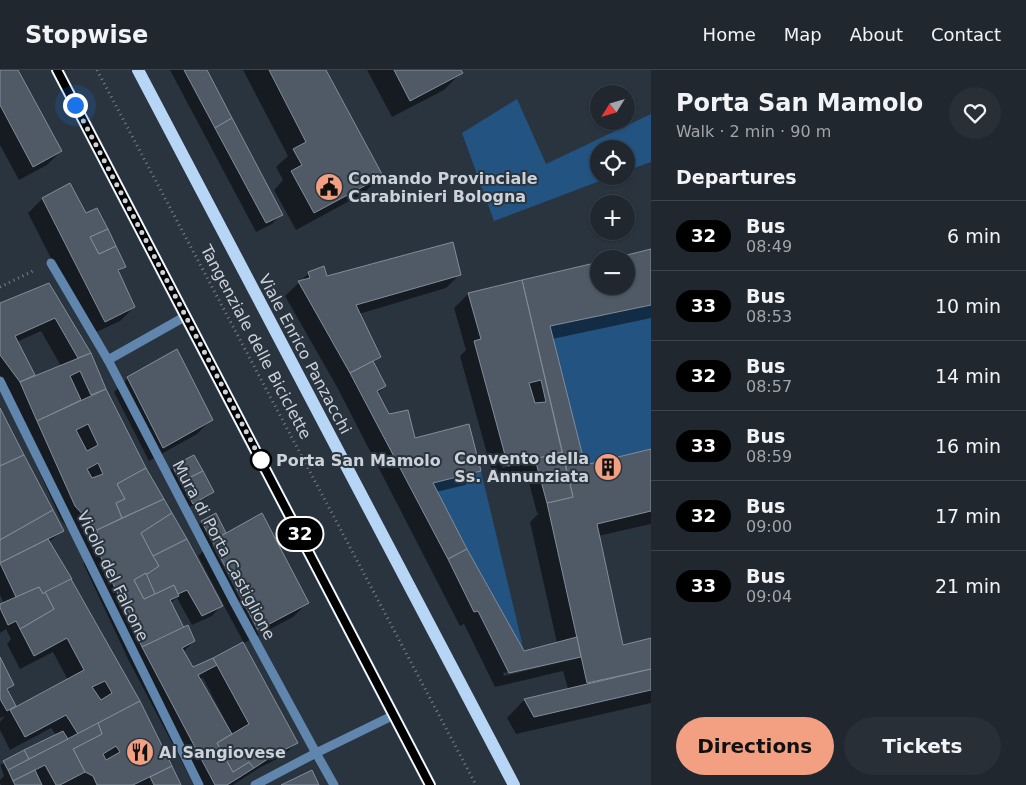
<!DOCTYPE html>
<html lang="en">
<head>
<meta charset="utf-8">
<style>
	body { margin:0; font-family:"DejaVu Sans",sans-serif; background:#282f37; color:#f1f3f6; height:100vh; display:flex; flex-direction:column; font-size:19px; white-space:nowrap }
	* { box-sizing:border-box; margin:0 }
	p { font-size:16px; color:#a2a5aa }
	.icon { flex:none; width:28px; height:28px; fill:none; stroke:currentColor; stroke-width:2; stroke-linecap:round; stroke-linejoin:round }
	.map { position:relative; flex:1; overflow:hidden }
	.panel { display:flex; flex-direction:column; background:#20272f; width:375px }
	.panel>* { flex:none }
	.badge { padding:0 10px; border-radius:16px; font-size:18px; line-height:32px }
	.needle { width:32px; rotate:233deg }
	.buttons { position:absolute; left:590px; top:15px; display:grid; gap:10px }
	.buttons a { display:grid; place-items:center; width:45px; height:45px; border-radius:50%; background:#20272f; box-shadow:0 1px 4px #0004,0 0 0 1px #3d444b; font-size:25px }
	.you { position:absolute; width:25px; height:25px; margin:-12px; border:4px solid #fff; border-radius:50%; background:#1a73e8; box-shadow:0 0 0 8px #1a73e833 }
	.map>.badge { position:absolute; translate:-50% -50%; box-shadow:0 0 0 2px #fff }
	h2 { padding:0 25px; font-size:19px; line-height:45px }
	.round { display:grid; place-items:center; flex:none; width:52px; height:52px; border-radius:26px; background:#282f37 }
	.headline { display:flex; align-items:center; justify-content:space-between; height:85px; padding:0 25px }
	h1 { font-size:24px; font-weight:800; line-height:38px }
	.cta { display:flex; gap:10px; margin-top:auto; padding:10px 25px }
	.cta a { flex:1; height:58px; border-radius:30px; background:#f3a082; color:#111; font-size:20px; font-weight:800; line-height:58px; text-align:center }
	.cta a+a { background:#282f37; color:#f1f3f6 }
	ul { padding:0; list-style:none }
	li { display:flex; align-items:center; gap:15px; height:70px; padding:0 25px; border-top:1px solid #3d444b }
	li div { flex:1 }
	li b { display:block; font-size:19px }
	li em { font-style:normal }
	li .badge { min-width:55px; font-weight:700; text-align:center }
	header { display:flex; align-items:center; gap:30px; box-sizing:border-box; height:70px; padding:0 25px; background:#20272f; border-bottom:1px solid #3d444b }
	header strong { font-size:24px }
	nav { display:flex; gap:28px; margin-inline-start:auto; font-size:18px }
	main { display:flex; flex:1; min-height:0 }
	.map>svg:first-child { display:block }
</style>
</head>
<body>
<header>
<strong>Stopwise</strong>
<nav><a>Home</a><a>Map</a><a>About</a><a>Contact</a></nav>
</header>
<main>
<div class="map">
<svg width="651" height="715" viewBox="0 0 651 715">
	<rect width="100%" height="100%" fill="#2a343f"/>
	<g fill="#235381">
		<polygon points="517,29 546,94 651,44 651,92 626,101 626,79 599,79 599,106 613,106 494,151 462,63"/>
		<polygon points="651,235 651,379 585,395 550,256"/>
		<polygon points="481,401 524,581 467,479 433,413"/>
	</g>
	<g fill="#0007" fill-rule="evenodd">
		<polygon points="0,0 17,0 61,81 47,95 19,110 0,75"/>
		<polygon points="170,0 205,0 281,144 272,154 256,162"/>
		<polygon points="243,0 324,0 381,106 364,123 296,160 274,120 283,110 276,97 288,86"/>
		<polygon points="367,0 460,0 461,3 444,20 392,47"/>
		<polygon points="70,114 85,145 124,196 118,203 134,237 120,251 90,265 28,143 42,129"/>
		<path d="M 651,180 L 651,248 L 552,269 L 584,397 L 651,380 L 651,454 L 598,466 L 622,576 L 651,569 L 651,633 L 516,664 L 507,648 L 524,630 L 568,619 L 563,601 L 495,617 L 464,554 L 460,556 L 337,317 L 285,226 L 309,203 L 326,208 L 460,204 L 446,218 L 359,244 L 380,286 L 373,293 L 385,316 L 377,324 L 389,346 L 414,369 L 479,401 L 465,415 L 436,422 L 466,479 L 523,582 L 557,573 L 530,452 L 539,443 L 537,443 L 526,401 L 494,409 L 460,286 L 466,280 L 454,238 L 468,224 L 599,193 L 599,216 L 626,216 ZM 542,386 L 542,388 L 502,398 L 502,396 ZM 561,590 L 561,592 L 504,606 L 503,603 Z"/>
		<path d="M 48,214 L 89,283 L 105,319 L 145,398 L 221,534 L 223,533 L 198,486 L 208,477 L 197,457 L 202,452 L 216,444 L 225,465 L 307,533 L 293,547 L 261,564 L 215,475 L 212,475 L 259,565 L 244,573 L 223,534 L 212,546 L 192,555 L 177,528 L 170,533 L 184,559 L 194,571 L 183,582 L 193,598 L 242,574 L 297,672 L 283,686 L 259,698 L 233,715 L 194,715 L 129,591 L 84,495 L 83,475 L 61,450 L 23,366 L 28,362 L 11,323 L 5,325 L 0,318 L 0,234 ZM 41,261 L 61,296 L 34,307 L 17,272 ZM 203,608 L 226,652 L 224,654 L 200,609 Z"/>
		<polygon points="128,308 211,350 197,364 149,391 114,322"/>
		<polygon points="0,339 62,461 49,472 139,632 179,715 1,715 0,713 0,710 4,706 0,694 1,695 4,692 57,666 51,658 10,680 0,660 0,652 5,646 0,648 0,590 13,615 7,621 15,636 11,640 68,610 53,582 20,599 7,574 11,569 6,559 0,563 0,535 4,534 0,525"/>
		<polygon points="173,397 213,422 208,427 188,438 169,402"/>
	</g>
	<g fill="#4f5a66" stroke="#828d9a" fill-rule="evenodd">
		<polygon points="0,0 18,0 62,81 33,97 0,35"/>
		<polygon points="184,0 207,0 232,48 215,58"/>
		<polygon points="269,0 326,0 383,106 314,143 291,101 302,95 293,79 306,72"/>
		<polygon points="394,0 461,0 463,3 410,31"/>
		<polygon points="232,48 283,145 266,153 215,58"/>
		<polygon points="70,113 86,143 97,138 108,159 90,167 99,184 116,176 126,197 118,200 135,237 105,252 42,128"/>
		<polygon points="108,159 116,176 99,184 90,167"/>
		<polygon points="453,172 461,205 356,235 381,287 350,303 298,211 310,208 308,202 324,196 327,206"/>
		<polygon points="651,179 651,235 550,256 585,395 651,379 651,441 597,454 623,575 651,568 651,599 587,613 547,433 573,427 522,210 599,192 599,216 626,216 626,189 611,189"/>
		<path d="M 522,210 L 562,382 L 508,396 L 474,271 L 481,269 L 468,223 ZM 541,310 L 546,332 L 535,333 L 529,313 Z"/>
		<polygon points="49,213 91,283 78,288 55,248 15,266 35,305 20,312 0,285 0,233"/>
		<polygon points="177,279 213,350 163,378 127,307"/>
		<polygon points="91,283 106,319 91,325 80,301 70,306 81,330 37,351 20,312"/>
		<polygon points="373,291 386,316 377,321 389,344 408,340 415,368 469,354 481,401 433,413 467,479 448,489 350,303"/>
		<path d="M 106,319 L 146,398 L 117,414 L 125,429 L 116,433 L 122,448 L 97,460 L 75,436 L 37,351 ZM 88,354 L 98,375 L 87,381 L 76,360 ZM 98,393 L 103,404 L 92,408 L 87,399 Z"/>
		<polygon points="0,338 24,385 0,396"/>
		<polygon points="562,382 573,427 547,433 535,389"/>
		<polygon points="24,385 53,440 0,470 0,396"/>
		<polygon points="194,385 203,401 181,412 172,396"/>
		<polygon points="146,398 164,429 122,448 116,433 125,429 117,414"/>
		<polygon points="203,401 214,422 193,434 181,412"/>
		<polygon points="164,429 172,443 141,463 159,496 146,505 146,503 134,510 144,529 174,515 179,526 170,530 184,558 142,577 98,481 97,460"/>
		<polygon points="53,440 64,461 0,493 0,470"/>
		<polygon points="172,443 187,469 153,486 141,463"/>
		<polygon points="216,443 226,463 212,471 201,451"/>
		<polygon points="262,443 309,533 258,560 212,471"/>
		<polygon points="48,469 72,509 43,524 39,517 16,527 0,493"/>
		<polygon points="187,469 223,536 202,546 187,520 178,524 174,515 155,524 146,505 159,496 153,486"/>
		<polygon points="467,479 524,581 577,567 581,587 509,603 478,541 474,542 448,489"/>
		<polygon points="146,503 155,524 144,529 134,510"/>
		<path d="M 71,509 L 140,631 L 78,664 L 66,645 L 25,667 L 10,640 L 84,600 L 67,568 L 34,586 L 20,559 L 54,539 L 45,522 ZM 105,611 L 112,623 L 101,630 L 92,617 Z"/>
		<polygon points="39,517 43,524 45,522 54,539 20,559 16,551 8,555 0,538 0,534"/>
		<polygon points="188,555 195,571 182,578 193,597 213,588 217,595 198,605 232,664 217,673 233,702 249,692 254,698 227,715 215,715 142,577"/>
		<polygon points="243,572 298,673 274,685 254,698 249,692 233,702 217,673 249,654 213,588"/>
		<polygon points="0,587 14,615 7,619 16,636 7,641 0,629"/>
		<polygon points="651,599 651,620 534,647 524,629"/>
		<path d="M 140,631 L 172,696 L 133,715 L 97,715 L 93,706 L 85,702 L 73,679 L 102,664 L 98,653 ZM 116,676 L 120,682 L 106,690 L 103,684 Z"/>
		<polygon points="98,653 102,664 73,679 85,702 60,715 56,715 45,695 13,711 8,700"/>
		<polygon points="63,661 68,669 29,689 24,680"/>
		<polygon points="24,680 29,689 8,700 3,691"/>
		<polygon points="172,696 181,715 154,715 150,707"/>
		<polygon points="35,700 42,715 15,715 13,711"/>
		<polygon points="312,700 319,715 281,715"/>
	</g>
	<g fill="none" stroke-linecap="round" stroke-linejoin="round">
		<g stroke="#79818a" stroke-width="3" stroke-dasharray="1 4" stroke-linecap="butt">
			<polyline points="97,0 476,715"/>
			<polyline points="0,217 35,200"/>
		</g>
		<g stroke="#6186ae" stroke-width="9">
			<polyline points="51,193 108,290"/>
			<polyline points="186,246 108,290 234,532 316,683 255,715"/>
			<polyline points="0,311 199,715"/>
			<polyline points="334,715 316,683 394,645"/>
		</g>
		<g stroke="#b7d6f6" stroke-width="12">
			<polyline points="57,0 430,715"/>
			<polyline points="138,0 514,715"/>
		</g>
	</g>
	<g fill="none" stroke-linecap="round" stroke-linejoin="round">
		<g stroke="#fff" stroke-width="11">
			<polyline id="line" points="57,0 430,715"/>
		</g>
		<use href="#line" stroke="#000" stroke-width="8"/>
		<polyline stroke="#ccd2d9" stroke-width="5" stroke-dasharray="0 9" points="75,35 261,390"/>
	</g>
	<defs>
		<g id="civic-disc" transform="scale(1.4375)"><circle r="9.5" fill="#f3a082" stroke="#2a343f"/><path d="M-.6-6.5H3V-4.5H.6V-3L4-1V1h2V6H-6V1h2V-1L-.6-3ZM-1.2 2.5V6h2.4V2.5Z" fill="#111"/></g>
		<g id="building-disc" transform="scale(1.4375)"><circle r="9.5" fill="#f3a082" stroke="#2a343f"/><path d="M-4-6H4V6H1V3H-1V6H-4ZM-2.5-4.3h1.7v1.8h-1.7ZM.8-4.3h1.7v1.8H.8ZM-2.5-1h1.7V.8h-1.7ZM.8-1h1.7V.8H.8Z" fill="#111"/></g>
		<g id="restaurant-disc" transform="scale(1.4375)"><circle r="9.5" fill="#f3a082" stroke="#2a343f"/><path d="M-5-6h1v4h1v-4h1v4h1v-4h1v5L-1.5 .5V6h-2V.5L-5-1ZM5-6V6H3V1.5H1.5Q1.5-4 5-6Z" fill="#111"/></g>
	</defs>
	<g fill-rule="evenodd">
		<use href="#civic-disc" x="329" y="117"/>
		<use href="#building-disc" x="608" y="397"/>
		<use href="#restaurant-disc" x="140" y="682"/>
	</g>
	<circle fill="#fff" stroke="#000" stroke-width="2.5" cx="261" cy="390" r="10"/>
	<g text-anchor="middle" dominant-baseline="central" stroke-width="4" stroke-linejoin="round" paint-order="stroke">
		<g font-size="16" font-weight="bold" fill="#ccd2d9" stroke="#2a343f" text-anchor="start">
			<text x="348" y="108">Comando Provinciale<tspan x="348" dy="18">Carabinieri Bologna</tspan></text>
			<text x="589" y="388" text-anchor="end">Convento della<tspan x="589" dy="18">Ss. Annunziata</tspan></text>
			<text x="159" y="682">Al Sangiovese</text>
		</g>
		<g font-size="16" fill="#ccd2d9" stroke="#2a343f">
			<text transform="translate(256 272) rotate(62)">Tangenziale delle Biciclette</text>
			<text transform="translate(305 284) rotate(62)">Viale Enrico Panzacchi</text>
			<text transform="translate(224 480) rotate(62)">Mura di Porta Castiglione</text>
			<text transform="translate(113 506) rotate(64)">Vicolo del Falcone</text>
		</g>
		<g font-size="16" font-weight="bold" fill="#ccd2d9" stroke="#2a343f" text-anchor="start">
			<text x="276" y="390">Porta San Mamolo</text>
		</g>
	</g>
</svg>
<div class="buttons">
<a><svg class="needle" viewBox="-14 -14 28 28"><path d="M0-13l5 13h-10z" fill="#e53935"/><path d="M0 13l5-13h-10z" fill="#a2a5aa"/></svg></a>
<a><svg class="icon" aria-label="locate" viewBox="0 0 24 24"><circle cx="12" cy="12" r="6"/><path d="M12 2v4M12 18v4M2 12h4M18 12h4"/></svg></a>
<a>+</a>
<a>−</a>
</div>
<div class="you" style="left:75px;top:35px"></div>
<b class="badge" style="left:300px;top:464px;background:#000;color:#fff">32</b>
</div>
<section class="panel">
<div class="headline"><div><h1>Porta San Mamolo</h1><p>Walk · 2 min · 90 m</p></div><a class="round"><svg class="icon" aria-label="heart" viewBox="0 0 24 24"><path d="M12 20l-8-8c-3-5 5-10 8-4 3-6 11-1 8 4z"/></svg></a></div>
<h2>Departures</h2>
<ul>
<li><span class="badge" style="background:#000;color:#fff">32</span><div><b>Bus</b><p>08:49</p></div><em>6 min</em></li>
<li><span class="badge" style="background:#000;color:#fff">33</span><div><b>Bus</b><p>08:53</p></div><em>10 min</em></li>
<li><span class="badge" style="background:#000;color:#fff">32</span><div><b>Bus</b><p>08:57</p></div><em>14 min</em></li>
<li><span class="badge" style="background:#000;color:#fff">33</span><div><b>Bus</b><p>08:59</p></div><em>16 min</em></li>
<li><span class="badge" style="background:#000;color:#fff">32</span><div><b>Bus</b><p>09:00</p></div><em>17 min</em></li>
<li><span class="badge" style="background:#000;color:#fff">33</span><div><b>Bus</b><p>09:04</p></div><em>21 min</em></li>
</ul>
<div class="cta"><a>Directions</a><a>Tickets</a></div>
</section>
</main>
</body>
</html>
